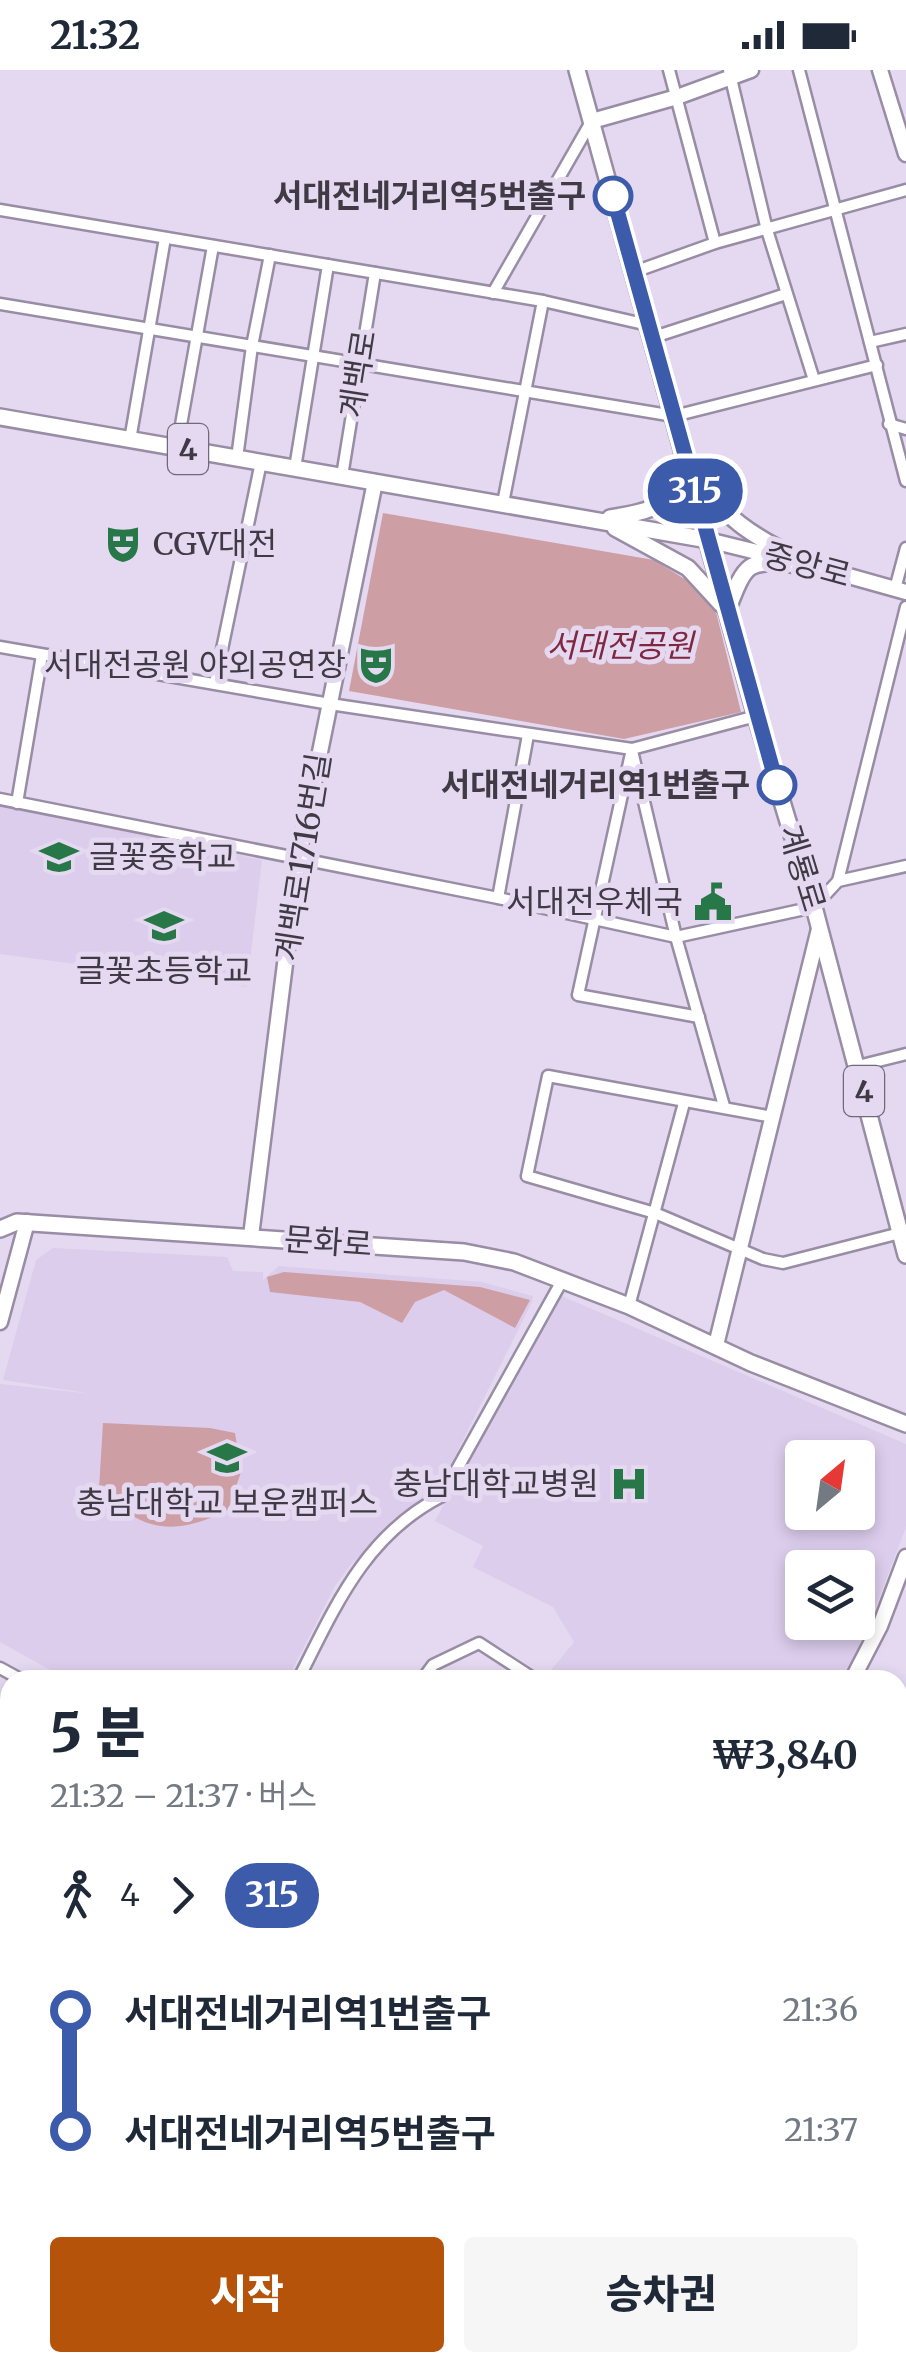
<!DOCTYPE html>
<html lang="ko">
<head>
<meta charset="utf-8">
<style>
	body { margin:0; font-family:Merriweather,"Noto Sans KR",serif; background:#f6f6f7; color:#1f2937; height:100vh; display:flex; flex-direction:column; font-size:38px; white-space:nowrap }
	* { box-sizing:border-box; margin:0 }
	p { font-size:32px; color:#747a83 }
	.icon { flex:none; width:55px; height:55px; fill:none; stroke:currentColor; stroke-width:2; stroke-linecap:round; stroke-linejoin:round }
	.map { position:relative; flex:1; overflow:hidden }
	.panel { position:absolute; left:0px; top:1600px; width:908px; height:702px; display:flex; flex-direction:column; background:#fff; border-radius:30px 30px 0 0; box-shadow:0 5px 15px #0003 }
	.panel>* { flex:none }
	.badge { padding:0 20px; border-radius:32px; font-size:35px; line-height:65px }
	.needle { width:65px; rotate:29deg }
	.tools { position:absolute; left:785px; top:1370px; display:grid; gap:20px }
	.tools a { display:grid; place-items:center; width:90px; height:90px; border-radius:10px; background:#fff; box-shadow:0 5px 15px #0003; font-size:50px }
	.map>.badge { position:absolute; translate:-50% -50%; box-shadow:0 0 0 5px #fff }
	.legs { display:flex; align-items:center; gap:15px; height:110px; padding:0 50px; font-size:32px }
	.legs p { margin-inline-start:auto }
	.head { display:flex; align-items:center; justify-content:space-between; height:170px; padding:0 50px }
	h1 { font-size:55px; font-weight:800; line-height:75px }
	.cta { display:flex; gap:20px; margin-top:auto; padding:20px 50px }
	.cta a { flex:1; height:115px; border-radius:10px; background:#b45309; color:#fff; font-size:40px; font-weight:800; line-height:115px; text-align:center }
	.cta a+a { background:#f6f6f7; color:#1f2937 }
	ul { padding:0 50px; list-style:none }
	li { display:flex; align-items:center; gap:35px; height:120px; font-size:38px }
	li i { display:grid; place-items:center; width:15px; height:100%; margin:0 12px; background:currentColor }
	li i::after { content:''; width:25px; height:25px; margin:-12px; border:8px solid; border-radius:50%; background:#fff }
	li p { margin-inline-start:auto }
	li:first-child i { background:linear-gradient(#0000 50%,currentColor 0) }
	li:last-child i { background:linear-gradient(currentColor 50%,#0000 0) }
	.status { display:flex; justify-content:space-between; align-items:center; height:70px; padding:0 50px; background:#fff; direction:ltr }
	.status svg { height:28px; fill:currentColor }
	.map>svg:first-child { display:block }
</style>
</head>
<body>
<div class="status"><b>21:32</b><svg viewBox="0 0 49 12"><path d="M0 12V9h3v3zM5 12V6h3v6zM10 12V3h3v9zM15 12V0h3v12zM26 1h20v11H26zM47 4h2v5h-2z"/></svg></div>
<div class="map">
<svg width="906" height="2302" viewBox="0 0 906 2302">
	<rect width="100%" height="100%" fill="#e4d9f1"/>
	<g fill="#dccdec" fill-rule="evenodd">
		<polygon points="0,732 262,790 247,917 0,884"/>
		<polygon points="53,1178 227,1187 233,1201 263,1202 263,1210 279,1196 482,1212 533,1226 532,1232 441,1414 352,1493 335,1516 287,1610 68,1610 0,1572 0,1314 93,1324 3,1310 36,1190"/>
		<path d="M 557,1224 L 906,1374 L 906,1457 L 868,1557 L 850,1595 L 834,1610 L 543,1610 L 574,1572 L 553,1537 L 473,1497 L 483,1476 L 435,1451 ZM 802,1388 L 858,1388 L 858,1442 L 802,1442 ZM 802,1498 L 858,1498 L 858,1552 L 802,1552 Z"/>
	</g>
	<g fill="#ce9ea5">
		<polygon points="383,443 654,490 696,516 716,542 741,642 624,669 349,621"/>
		<polygon points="284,1202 480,1217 530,1230 515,1258 444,1220 415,1232 402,1253 360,1232 270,1222 267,1207"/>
		<path d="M 103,1353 L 210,1358 L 235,1363 L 241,1402 L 228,1440 C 173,1467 142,1462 99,1419 Z"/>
		<polygon points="898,1877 906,1886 906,2226 898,2228"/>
		<polygon points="10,1970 10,2292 692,2292 698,2302 0,2302 0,1977"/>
	</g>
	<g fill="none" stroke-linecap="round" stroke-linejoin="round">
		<g stroke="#988da4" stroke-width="15">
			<g id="street">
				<polyline points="669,0 715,173"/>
				<polyline points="729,0 767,160 814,310"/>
				<polyline points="799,0 906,411"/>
				<polyline points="0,140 543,231 648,255"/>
				<polyline points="634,202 715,173 906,120"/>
				<polyline points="493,223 591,52"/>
				<polyline points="0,234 674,346 877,295"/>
				<polyline points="651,268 786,224"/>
				<polyline points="870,272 906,264"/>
				<polyline points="889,354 906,359"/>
				<polyline points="130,370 165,168"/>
				<polyline points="177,377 213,176"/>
				<polyline points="237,388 252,276 270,185"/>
				<polyline points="295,398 328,195"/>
				<polyline points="342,406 375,203"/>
				<polyline points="503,433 543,231"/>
				<polyline points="895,519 906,478"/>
				<polyline points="0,577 330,634 632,679 756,646"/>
				<polyline points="215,613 261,392"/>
				<polyline points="632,679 578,925 699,947"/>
				<polyline points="633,685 676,867 724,1036"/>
				<polyline points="0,729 498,828 676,867 814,837 838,811 906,796"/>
				<polyline points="17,733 42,585"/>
				<polyline points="838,811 906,537"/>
				<polyline points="498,828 528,665"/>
				<polyline points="858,996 906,984"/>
				<polyline points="773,1047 548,1006 527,1106 655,1143 763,1189 783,1193 900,1163"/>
				<polyline points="629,1236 684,1033"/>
				<polyline points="0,1598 22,1610"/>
				<path d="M 298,1610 C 335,1537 365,1465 442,1426 L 563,1209"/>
				<polyline points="422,1610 433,1595 479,1573 536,1610"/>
				<polyline points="898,1651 906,1646"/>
				<polyline points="898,1659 906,1662"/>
				<polyline points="0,1709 10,1703"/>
				<polyline points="0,1719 10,1730"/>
				<polyline points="898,1741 906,1732"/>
				<polyline points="0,1843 10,1836"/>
				<polyline points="898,2289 906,2284"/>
				<polyline points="875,2302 891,2292"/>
			</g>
		</g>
		<g stroke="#988da4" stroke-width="19">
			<g id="secondary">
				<polyline points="880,0 906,84"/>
				<polyline points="592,51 677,27 751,0"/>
				<polyline points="708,470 785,489"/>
				<polyline points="806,494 906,522"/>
				<polyline points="251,1166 298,790 375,412"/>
				<polyline points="0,1252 27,1152"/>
				<polyline points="716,1275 819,859"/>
				<polyline points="852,1610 880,1556 906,1487"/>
				<polyline points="0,1962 10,1956"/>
			</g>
		</g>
		<g stroke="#988da4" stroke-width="20">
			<g id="primary">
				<polyline points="577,0 756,646 814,837 906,1185"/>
				<polyline points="0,347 708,470"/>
				<path d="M 695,399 C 725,455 759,468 813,496"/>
				<path d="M 610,448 C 651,441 681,436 682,387"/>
				<polyline points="615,458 688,498 721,534"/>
				<path d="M 727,541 C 748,487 747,491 804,495"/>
				<polyline points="0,1159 17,1152 464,1182 514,1192 629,1236 751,1293 906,1354"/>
			</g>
		</g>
		<use href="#street" stroke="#fff" stroke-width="10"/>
		<use href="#secondary" stroke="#fff" stroke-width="14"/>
		<use href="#primary" stroke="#fff" stroke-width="15"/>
	</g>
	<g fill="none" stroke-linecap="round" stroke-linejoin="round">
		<g stroke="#fff" stroke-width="22">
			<polyline id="line-1" points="613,126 777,715"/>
		</g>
		<use href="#line-1" stroke="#3d5bab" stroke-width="15"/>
	</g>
	<defs>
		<g id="theatre-bare" transform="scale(3)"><path d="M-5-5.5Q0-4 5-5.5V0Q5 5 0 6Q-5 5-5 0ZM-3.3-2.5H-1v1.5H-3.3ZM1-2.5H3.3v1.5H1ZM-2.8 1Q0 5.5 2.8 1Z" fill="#277748" stroke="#e4d9f1" stroke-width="2.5" paint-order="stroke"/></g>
		<g id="school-bare" transform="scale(3)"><path d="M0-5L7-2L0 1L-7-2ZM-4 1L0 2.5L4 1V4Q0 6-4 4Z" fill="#277748" stroke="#e4d9f1" stroke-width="2.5" paint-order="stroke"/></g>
		<g id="civic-bare" transform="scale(3)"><path d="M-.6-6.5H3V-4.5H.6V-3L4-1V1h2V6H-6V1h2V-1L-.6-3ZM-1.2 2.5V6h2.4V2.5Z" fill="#277748" stroke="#e4d9f1" stroke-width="2.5" paint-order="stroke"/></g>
		<g id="university-bare" transform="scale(3)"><path d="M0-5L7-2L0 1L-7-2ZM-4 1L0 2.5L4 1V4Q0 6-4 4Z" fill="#277748" stroke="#e4d9f1" stroke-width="2.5" paint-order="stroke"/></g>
		<g id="hospital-bare" transform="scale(3)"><path d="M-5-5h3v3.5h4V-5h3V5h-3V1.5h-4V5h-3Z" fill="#277748" stroke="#e4d9f1" stroke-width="2.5" paint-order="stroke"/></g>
	</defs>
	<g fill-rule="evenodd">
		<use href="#theatre-bare" x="123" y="474"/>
		<use href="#theatre-bare" x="376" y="595"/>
		<use href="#school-bare" x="59" y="787"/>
		<use href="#civic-bare" x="713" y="832"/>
		<use href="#school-bare" x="164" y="856"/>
		<use href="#university-bare" x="227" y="1388"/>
		<use href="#hospital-bare" x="629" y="1414"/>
	</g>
	<g fill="#fff" stroke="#3d5bab" stroke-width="5">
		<circle cx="613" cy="126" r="18"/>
		<circle cx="777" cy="715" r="18"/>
	</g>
	<g text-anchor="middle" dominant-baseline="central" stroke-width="10" stroke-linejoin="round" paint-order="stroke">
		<g fill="#e4d9f1" stroke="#706a78" stroke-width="2.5">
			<rect x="168" y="354" width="40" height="50" rx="8"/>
			<rect x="844" y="996" width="40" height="50" rx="8"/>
		</g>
		<g font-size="30" font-weight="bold" fill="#3f3a44">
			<text x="188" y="379">4</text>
			<text x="864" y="1021">4</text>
		</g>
		<g font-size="32" font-weight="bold" fill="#3f3a44" stroke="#e4d9f1" text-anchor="end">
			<text x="586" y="126">서대전네거리역5번출구</text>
			<text x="750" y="715">서대전네거리역1번출구</text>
		</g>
		<g font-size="32" fill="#3f3a44" stroke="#e4d9f1">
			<text transform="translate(358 304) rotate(-81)">계백로</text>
			<text transform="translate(807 495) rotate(15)">중앙로</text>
			<text transform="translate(303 787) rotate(-81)">계백로1716번길</text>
			<text transform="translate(802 798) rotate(73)">계룡로</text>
			<text transform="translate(328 1172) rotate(4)">문화로</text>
		</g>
		<g font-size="32" fill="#3f3a44" stroke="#e4d9f1" text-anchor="end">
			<text x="153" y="474" text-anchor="start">CGV대전</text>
			<text x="346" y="595">서대전공원 야외공연장</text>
			<text x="89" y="787" text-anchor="start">글꽃중학교</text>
			<text x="683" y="832">서대전우체국</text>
			<text x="164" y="901" text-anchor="middle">글꽃초등학교</text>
			<text x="599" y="1414">충남대학교병원</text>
			<text x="227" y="1433" text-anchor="middle">충남대학교 보운캠퍼스</text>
		</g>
		<g font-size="32" font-style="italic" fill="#7f273e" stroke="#e4d9f1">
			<text x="620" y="576">서대전공원</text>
		</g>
	</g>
</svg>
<div class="tools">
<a><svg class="needle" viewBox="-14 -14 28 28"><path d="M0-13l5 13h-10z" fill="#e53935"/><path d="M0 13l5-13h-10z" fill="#747a83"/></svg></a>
<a><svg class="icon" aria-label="layers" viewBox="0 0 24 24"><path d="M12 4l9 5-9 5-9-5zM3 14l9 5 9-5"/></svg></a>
</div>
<b class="badge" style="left:695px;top:421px;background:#3d5bab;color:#fff">315</b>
<section class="panel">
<div class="head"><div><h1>5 분</h1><p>21:32 – 21:37 · 버스</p></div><b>₩3,840</b></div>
<div class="legs"><svg class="icon" aria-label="walk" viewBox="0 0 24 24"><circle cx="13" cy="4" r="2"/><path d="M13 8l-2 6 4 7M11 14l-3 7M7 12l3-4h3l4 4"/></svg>4<svg class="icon" aria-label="forward" viewBox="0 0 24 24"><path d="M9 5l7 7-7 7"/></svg><b class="badge" style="background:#3d5bab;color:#fff">315</b></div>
<ul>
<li><i style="color:#3d5bab"></i><b>서대전네거리역1번출구</b><p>21:36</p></li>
<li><i style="color:#3d5bab"></i><b>서대전네거리역5번출구</b><p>21:37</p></li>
</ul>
<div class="cta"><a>시작</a><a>승차권</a></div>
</section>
</div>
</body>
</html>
